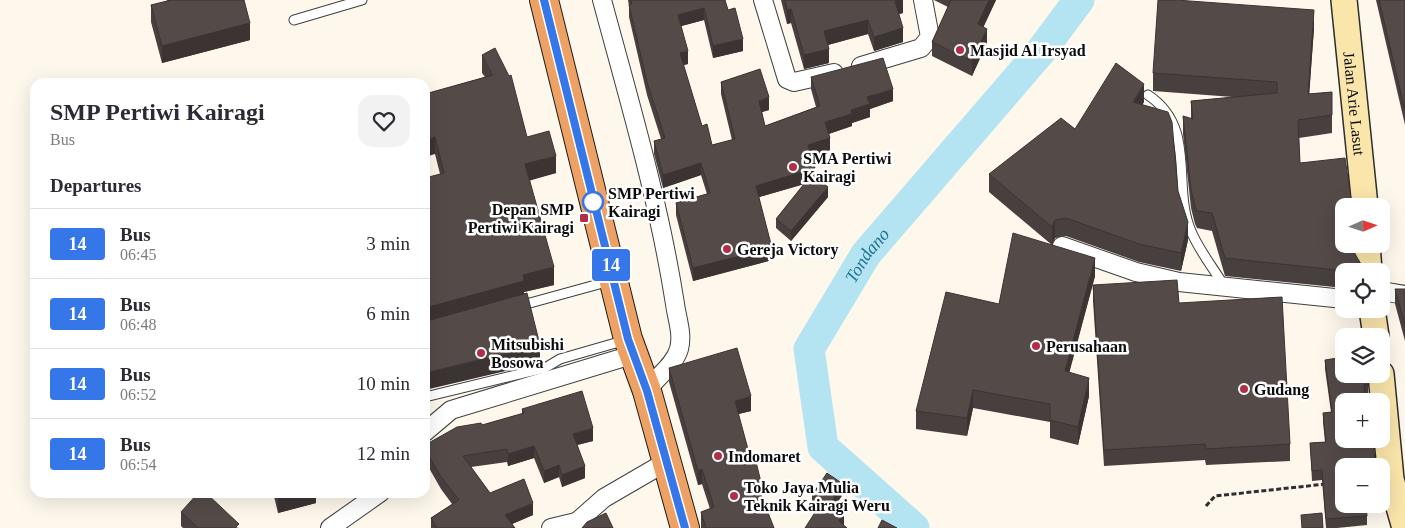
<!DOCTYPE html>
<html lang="en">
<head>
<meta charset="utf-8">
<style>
	body { margin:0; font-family:Georgia,serif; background:#f2f2f3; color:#2b2b33; height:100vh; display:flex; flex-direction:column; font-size:19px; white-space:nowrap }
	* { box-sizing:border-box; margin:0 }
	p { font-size:16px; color:#7c7c81 }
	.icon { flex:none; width:28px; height:28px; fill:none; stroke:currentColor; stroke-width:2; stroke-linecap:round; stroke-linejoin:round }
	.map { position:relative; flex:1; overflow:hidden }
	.panel { position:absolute; left:30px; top:78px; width:400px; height:420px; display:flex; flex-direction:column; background:#fff; border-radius:15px; box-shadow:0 5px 20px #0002 }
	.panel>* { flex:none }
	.badge { padding:0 10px; border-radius:4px; font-size:18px; line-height:32px }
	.needle { width:32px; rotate:87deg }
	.controls { position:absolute; left:1335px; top:198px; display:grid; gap:10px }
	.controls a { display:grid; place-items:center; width:55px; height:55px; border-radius:10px; background:#fff; box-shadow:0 5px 20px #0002; font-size:25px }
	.map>.badge { position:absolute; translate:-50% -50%; box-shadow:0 0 0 2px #fff }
	h2 { padding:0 20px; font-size:19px; line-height:45px }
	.round { display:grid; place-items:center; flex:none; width:52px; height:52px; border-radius:15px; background:#f2f2f3 }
	.overview { display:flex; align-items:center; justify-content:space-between; height:85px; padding:0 20px }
	h1 { font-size:24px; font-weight:700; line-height:38px }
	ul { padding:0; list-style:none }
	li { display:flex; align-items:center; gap:15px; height:70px; padding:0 20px; border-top:1px solid #e1e1e2 }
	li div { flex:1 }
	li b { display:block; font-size:19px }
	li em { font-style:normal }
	li .badge { min-width:55px; font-weight:700; text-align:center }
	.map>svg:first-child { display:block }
</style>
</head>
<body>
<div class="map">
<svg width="1405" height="528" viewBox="0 0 1405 528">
	<rect width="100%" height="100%" fill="#fef7ec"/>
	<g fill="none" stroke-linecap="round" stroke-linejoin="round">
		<path stroke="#b4e4f2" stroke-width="31" id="s1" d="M 914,528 L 823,447 L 809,349 L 866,254 L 1041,51 L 1079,0"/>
		<g stroke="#3f3f3f" stroke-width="11">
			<g id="service">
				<polyline points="294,20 362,0"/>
				<path d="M 1148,95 C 1196,127 1173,181 1189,226 C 1196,247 1213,267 1224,286"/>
				<polyline points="519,306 610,281"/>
				<polyline points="425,397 545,368 560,359 626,340"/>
			</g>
		</g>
		<g stroke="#3f3f3f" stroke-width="20">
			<g id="minor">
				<path d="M 602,0 C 629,100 659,201 675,304 C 677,319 683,334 679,349 C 674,366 656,377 647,391"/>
				<polyline points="763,0 787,79 794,82 834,73"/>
				<polyline points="861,66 921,48 930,37 923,0"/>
				<polyline points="1062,246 1136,272 1179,282 1344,299"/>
				<polyline points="1381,291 1405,295"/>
				<polyline points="425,432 451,410 635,354"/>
				<polyline points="330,528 381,492"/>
				<polyline points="551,528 576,522"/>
				<polyline points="570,528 604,498 666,462"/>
			</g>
		</g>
		<g stroke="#2e2e2e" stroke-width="28">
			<g id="secondary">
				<path id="s2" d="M 1344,0 L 1365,206"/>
				<polyline points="1367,244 1369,271"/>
				<polyline points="1372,309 1376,336"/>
				<polyline points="1381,374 1391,479 1405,528"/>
			</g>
		</g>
		<g stroke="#1d1d1d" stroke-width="30">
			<polyline id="trunk" points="544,0 628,339 647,391 685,528"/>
		</g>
		<polyline stroke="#2e2e2e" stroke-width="3" stroke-dasharray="5 2.5" stroke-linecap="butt" points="1206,506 1215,496 1326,484"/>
		<use href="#service" stroke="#fff" stroke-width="9"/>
		<use href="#minor" stroke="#fff" stroke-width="18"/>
		<use href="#secondary" stroke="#fae5ab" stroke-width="25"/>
		<use href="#trunk" stroke="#eda164" stroke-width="28"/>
	</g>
	<g fill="#48403f">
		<polygon points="167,0 244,0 250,40 162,63 151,22 151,5 167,1"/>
		<polygon points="628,0 725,0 728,10 743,51 713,58 704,20 681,26 688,64 683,65 702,126 712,145 732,140 721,94 721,82 769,110 762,112 765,126 816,107 811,89 811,77 893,101 870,109 870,117 852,123 852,126 829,134 830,150 812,156 815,177 828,197 791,241 776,228 776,219 804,184 759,197 772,260 693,281 676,215 676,203 707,194 701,175 663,188 654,154 654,141 661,139 647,95 629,17 629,6"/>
		<polygon points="781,0 903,0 903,13 899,14 903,42 874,51 868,34 828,45 829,63 804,69 791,23 787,24"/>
		<polygon points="934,0 996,0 983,27 987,43 972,76 932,56 932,42 948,7"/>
		<polygon points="1376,0 1405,0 1405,125"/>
		<polygon points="1314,28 1309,94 1332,92 1332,133 1299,138 1300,163 1355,254 1362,271 1344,271 1344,288 1225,276 1212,231 1197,228 1195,224 1191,208 1183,134 1183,116 1191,119 1191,101 1233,97 1153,91 1153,73"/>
		<polygon points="482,55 527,137 556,173 529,180 554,285 524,292 540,363 440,174 435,154 425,94 485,77 482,73"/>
		<polygon points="1144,102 1142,105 1178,191 1188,240 1181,271 1139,262 1066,236 1055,238 1052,245 989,192 989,174 1075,129"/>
		<polygon points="1095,276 1069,372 1089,396 1078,445 1050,438 1050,422 973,408 967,436 916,429 916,411 999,304"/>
		<polygon points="1093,285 1179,303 1290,444 1290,461 1206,465 1205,460 1104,466 1093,301"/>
		<polygon points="1395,289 1405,289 1405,341 1395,304"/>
		<polygon points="1325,360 1368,384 1368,394 1344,401 1375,462 1375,466 1344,466 1367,516 1367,525 1337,528 1326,528 1322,480 1312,481 1310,443 1325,442 1323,422 1323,413 1331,412 1325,369"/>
		<polygon points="669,368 751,411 738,414 752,464 762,498 774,528 701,528 701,512 710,509 702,484 698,485 669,382"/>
		<polygon points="522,409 593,441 577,445 585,478 562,487 559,477 544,483 534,458 508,466 507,462 471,467 490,493 533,515 512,524 515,528 431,528 431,518 452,504 441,489 425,461 425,445 482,425 522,414"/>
		<polygon points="273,492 316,492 316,503 278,513"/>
		<polygon points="843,494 834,507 844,525 812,504 812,495"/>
		<polygon points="181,512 239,528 183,528 181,526"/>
	</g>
	<g fill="#3b3433">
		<polygon points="898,0 903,0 903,13 895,15 895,1"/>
		<polygon points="989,0 996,0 978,39 978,24"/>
		<polygon points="704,8 704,20 678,27 678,15"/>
		<polygon points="791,9 791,23 787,24 787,10"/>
		<polygon points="1314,10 1314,28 1308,112 1308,94"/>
		<polygon points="868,20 868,34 824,46 824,31"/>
		<polygon points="250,23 250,40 162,63 162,46"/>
		<polygon points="903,28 903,42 874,51 874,37"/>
		<polygon points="987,29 987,43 972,76 972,61"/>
		<polygon points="743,39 743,51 713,58 713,46"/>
		<polygon points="829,49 829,63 804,69 804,55"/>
		<polygon points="688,51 688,64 680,66 680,53"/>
		<polygon points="1144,84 1144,102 1133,120 1133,102"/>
		<polygon points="893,89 893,101 870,109 870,117 852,123 852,126 825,135 825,122 851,110 867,97"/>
		<polygon points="769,97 769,110 759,113 759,101"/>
		<polygon points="435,137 435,154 425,157 425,140"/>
		<polygon points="830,138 830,150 808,158 808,145"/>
		<polygon points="556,156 556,173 525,182 525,164"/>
		<polygon points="701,163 701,175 663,188 663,175"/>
		<polygon points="815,168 815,181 756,198 756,186"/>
		<polygon points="828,187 828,197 791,241 791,231"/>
		<polygon points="1055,220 1055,238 1052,245 1052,227"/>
		<polygon points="1188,222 1188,240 1181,271 1181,253"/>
		<polygon points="772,248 772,260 693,281 693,268"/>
		<polygon points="1095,258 1095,276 1065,389 1065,371"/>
		<polygon points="554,267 554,285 524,292 524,298 425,326 425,308 523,275"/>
		<polygon points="540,345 540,363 425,390 425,373"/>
		<polygon points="1089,378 1089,396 1078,445 1078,427"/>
		<polygon points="973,390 973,408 967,436 967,418"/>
		<polygon points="751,396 751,411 735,415 735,401"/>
		<polygon points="593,428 593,441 573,446 573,434"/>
		<polygon points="534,446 534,458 508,466 508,454"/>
		<polygon points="559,465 559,477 544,483 544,471"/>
		<polygon points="585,466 585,478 562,487 562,475"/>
		<polygon points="702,469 702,484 698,485 698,471"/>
		<polygon points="843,484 843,494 829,515 829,506"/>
		<polygon points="762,486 762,500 758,487"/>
		<polygon points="295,492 316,492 316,503 278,513 278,497"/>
		<polygon points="533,503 533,515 505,527 505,515"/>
		<polygon points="844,513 844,528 839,521"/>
	</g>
	<g fill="#544b49" stroke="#3b3433">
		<polygon points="171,0 244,0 250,23 162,46 151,5"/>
		<polygon points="631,0 725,0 728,10 735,8 743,39 713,46 704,8 678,15 688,51 680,53 702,126 707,124 712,145 735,139 721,82 760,69 769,97 759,101 765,126 820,106 811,77 883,58 893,89 867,97 870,104 851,110 852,114 825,122 830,138 808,145 815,168 756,186 772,248 693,268 676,203 710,193 701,163 663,175 654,141 665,138 647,82 629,5 632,4"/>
		<polygon points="785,0 898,0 895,1 903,28 874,37 868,20 824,31 829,49 804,55 791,9 787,10"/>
		<polygon points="951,0 989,0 978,24 987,29 972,61 932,42"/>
		<polygon points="1158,0 1176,0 1314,10 1308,94 1332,92 1332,115 1298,120 1300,163 1345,158 1352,206 1344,206 1344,244 1354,244 1355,254 1361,264 1362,271 1346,271 1225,258 1212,213 1197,211 1195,206 1191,190 1183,116 1193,119 1191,101 1277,93 1277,82 1153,73"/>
		<polygon points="1379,0 1405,0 1405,111"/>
		<polygon points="495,48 509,76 511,75 527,137 549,131 556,156 525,164 554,267 523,275 524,281 425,308 425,178 444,173 435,137 425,140 425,94 493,75 482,55"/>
		<polygon points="1116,63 1144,84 1133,102 1168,112 1172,122 1178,191 1188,222 1181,253 1139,244 1066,218 1055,220 1052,227 989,174 1061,118 1075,129"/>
		<polygon points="812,174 828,187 791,231 776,219"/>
		<polygon points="1013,233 1095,258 1065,371 1089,378 1078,427 1050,420 1050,404 973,390 967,418 916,411 946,292 999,304"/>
		<polygon points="1177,280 1179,303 1282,297 1290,444 1206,449 1205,444 1104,450 1093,285"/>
		<polygon points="1395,289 1405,289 1405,325"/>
		<polygon points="527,293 540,345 425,373 425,320 427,321"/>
		<polygon points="737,348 751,396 735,401 752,464 756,462 762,486 758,487 774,528 706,528 701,512 714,507 702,469 698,471 669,368"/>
		<polygon points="1344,357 1344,374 1366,374 1368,384 1364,385 1365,401 1344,401 1344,439 1373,439 1375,462 1362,463 1362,466 1344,466 1344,504 1366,504 1367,516 1326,519 1322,470 1312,471 1310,443 1326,442 1323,413 1332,412 1325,360"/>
		<polygon points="582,391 593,428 573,434 585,466 562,475 559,465 544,471 534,446 508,454 507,449 463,456 490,493 524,479 533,503 505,515 515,528 437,528 431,518 459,500 441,477 425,449 425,445 457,427 481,423 482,425 524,413 522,409"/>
		<polygon points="827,473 843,484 830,504 823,500 822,501 812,495"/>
		<polygon points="199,492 205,492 239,524 235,528 198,528 181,512"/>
		<polygon points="277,492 295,492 278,497"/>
		<polygon points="823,500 844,513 839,521 847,528 805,528"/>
		<polygon points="606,513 613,528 582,528 587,522"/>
		<polygon points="1322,513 1323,528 1302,528 1301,515"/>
		<polygon points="882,520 897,528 878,528"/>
	</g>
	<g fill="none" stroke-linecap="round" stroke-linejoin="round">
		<g stroke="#fff" stroke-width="11">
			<polyline id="line" points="544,0 628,339 647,391 685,528"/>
		</g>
		<use href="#line" stroke="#3577e9" stroke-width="8"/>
	</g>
	<g fill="#b22e48" stroke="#fff" stroke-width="2">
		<circle cx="960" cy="50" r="5"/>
		<circle cx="793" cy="167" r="5"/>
		<rect x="579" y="213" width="10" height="10" rx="2.5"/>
		<circle cx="727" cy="249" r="5"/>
		<circle cx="1036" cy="346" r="5"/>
		<circle cx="481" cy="353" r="5"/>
		<circle cx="1244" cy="389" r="5"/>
		<circle cx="718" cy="456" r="5"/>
		<circle cx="734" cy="496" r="5"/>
	</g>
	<circle fill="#fff" stroke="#3577e9" stroke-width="2.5" cx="593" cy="202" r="10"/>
	<g text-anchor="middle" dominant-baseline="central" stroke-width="5" stroke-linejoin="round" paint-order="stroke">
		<g font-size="16" font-weight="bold" fill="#0c0c0c" stroke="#fff" text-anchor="start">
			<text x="970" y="50">Masjid Al Irsyad</text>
			<text x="803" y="158">SMA Pertiwi<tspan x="803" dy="18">Kairagi</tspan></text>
			<text x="574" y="209" text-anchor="end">Depan SMP<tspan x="574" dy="18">Pertiwi Kairagi</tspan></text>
			<text x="737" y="249">Gereja Victory</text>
			<text x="491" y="344">Mitsubishi<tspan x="491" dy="18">Bosowa</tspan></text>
			<text x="1046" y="346">Perusahaan</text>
			<text x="1254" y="389">Gudang</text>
			<text x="728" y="456">Indomaret</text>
			<text x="744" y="487">Toko Jaya Mulia<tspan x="744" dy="18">Teknik Kairagi Weru</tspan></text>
		</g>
		<g font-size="16" fill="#0c0c0c" stroke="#fff">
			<text stroke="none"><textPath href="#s2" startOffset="104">Jalan Arie Lasut</textPath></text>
		</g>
		<g font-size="16" font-weight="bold" fill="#0c0c0c" stroke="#fff" text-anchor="start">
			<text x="608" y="193">SMP Pertiwi<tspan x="608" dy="18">Kairagi</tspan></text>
		</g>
		<g font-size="18" font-style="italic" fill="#1e7395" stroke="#fff">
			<text stroke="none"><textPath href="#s1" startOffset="331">Tondano</textPath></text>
		</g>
	</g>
</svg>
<div class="controls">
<a><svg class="needle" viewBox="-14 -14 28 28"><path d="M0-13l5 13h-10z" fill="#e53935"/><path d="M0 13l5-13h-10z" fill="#7c7c81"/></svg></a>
<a><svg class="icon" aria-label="locate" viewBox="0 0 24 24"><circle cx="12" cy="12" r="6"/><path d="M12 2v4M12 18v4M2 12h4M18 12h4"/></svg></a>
<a><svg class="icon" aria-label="layers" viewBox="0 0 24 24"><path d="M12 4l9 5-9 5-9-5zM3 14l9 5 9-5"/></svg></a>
<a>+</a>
<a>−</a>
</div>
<b class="badge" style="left:611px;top:265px;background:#3577e9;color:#fff">14</b>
<section class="panel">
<div class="overview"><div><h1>SMP Pertiwi Kairagi</h1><p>Bus</p></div><a class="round"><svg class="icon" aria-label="heart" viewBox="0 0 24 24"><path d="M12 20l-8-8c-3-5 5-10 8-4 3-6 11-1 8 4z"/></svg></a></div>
<h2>Departures</h2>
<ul>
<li><span class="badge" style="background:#3577e9;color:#fff">14</span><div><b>Bus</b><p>06:45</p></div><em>3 min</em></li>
<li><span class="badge" style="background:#3577e9;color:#fff">14</span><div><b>Bus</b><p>06:48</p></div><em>6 min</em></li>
<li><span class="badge" style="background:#3577e9;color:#fff">14</span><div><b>Bus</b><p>06:52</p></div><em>10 min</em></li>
<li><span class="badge" style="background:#3577e9;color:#fff">14</span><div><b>Bus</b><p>06:54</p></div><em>12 min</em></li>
</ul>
</section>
</div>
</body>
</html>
